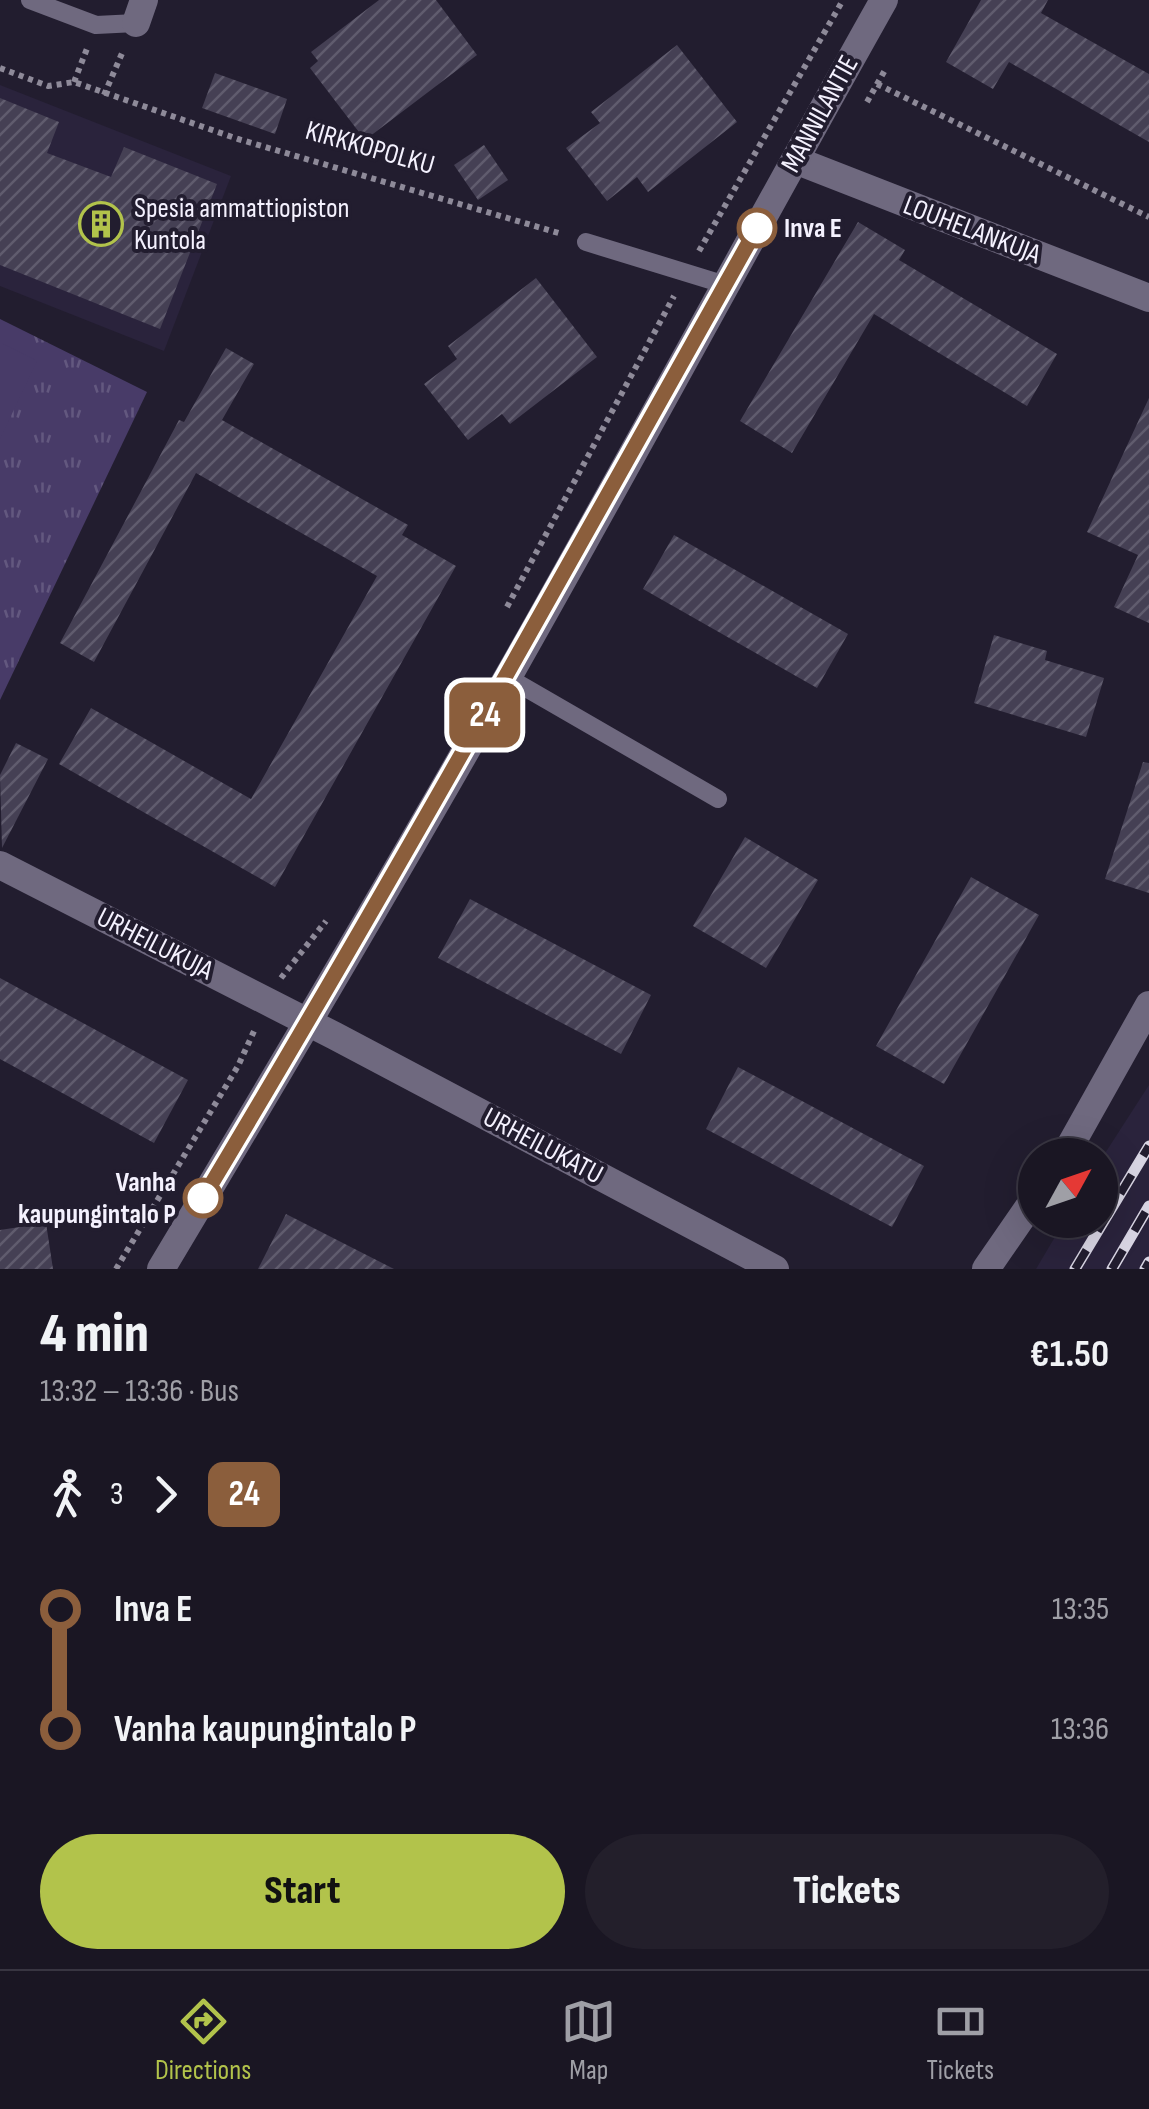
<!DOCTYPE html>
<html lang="en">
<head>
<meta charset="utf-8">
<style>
	body { margin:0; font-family:"Sofia Sans Condensed",sans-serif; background:#231f2b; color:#f1f3f6; height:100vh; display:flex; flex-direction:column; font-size:38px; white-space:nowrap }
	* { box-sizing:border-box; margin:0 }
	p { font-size:32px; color:#9f9fa6 }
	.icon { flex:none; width:55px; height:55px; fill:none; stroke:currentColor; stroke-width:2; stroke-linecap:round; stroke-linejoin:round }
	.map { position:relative; height:1269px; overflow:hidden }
	.sheet { display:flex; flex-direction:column; background:#1a1623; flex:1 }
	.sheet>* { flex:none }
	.badge { padding:0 20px; border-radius:15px; font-size:35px; line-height:65px }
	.needle { width:65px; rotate:50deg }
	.buttons { position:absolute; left:1018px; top:1138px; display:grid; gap:20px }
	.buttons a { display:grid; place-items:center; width:100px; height:100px; border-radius:50%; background:#1a1623; box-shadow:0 10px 40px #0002,0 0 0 2px #383541; font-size:50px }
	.map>.badge { position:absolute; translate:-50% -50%; box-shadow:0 0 0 5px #fff }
	.legs { display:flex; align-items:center; gap:15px; height:110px; padding:0 40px; font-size:32px }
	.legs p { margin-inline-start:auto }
	.overview { display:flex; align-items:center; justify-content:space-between; height:170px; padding:0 40px }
	h1 { font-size:55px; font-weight:800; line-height:75px }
	.cta { display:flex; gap:20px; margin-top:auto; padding:20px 40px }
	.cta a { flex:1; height:115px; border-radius:60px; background:#b2c34b; color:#111; font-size:40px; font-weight:800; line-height:115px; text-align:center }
	.cta a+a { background:#231f2b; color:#f1f3f6 }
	ul { padding:0 40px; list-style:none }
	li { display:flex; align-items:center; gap:35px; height:120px; font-size:38px }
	li i { display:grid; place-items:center; width:15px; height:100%; margin:0 12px; background:currentColor }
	li i::after { content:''; width:25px; height:25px; margin:-12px; border:8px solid; border-radius:50%; background:#1a1623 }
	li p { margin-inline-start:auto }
	li:first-child i { background:linear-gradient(#0000 50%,currentColor 0) }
	li:last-child i { background:linear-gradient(currentColor 50%,#0000 0) }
	.dock { display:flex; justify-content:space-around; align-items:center; height:140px; border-top:2px solid #383541; background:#1a1623; font-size:28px; color:#9f9fa6 }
	.dock a { display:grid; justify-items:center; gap:5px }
	.dock .selected { color:#b2c34b }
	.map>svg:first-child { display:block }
</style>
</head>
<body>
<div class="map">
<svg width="1149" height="1269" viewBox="0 0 1149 1269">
	<defs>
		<pattern id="grass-tufts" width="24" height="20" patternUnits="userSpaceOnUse" patternTransform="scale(2.5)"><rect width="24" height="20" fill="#483b68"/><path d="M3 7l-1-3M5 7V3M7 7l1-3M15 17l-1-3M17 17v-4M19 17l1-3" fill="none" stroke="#63587f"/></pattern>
		<pattern id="building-hatch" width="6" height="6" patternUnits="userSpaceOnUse" patternTransform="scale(2.5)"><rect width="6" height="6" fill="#454054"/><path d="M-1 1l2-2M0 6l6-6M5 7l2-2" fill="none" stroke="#605c6e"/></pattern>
	</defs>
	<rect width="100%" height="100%" fill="#221d2f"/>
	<g fill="#2a233c">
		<polygon points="0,85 231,176 164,351 0,286"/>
		<polygon points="1149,1085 1149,1269 1036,1269 1065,1220 1100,1220 1100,1161"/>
	</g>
	<polygon fill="url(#grass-tufts)" points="0,319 147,392 0,700"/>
	<polygon fill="#483b68" points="0,342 37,361 0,439"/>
	<g fill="url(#building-hatch)">
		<polygon points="379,0 436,0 477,55 365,140 310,68 318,61 311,52"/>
		<polygon points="981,0 1048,0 1041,13 1149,74 1149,142 1009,62 993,89 946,62"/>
		<polygon points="677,45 737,122 648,192 637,177 607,201 566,148 600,123 591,112"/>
		<polygon points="215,73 287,99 275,134 202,108"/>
		<polygon points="0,98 59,122 47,153 111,177 124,147 217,184 160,329 0,265"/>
		<polygon points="484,145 508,180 478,200 454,165"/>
		<polygon points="858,222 905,250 899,260 1057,354 1027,406 874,314 792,453 740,421"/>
		<polygon points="536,278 597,357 510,424 502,414 468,440 424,384 457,359 448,346"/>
		<polygon points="226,348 254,364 222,420 408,525 402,535 456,566 275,887 59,764 91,708 251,799 377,576 196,473 94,662 60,643 179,420 184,422"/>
		<polygon points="1149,398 1149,623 1114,607 1138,555 1087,532"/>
		<polygon points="674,535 848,634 817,688 643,589"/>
		<polygon points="994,635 1047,651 1045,660 1104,678 1086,737 974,703"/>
		<polygon points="16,743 48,759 2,848 0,775"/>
		<polygon points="1143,762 1149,763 1149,893 1105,879"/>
		<polygon points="745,837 818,880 766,968 693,926"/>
		<polygon points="971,877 1039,915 944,1084 876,1046"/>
		<polygon points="470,899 651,995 621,1054 438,958"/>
		<polygon points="0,978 188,1080 154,1143 0,1059"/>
		<polygon points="738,1067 924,1166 892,1227 706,1129"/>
		<polygon points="286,1214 394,1269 258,1269"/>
		<polygon points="46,1223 53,1269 0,1269 0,1230"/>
	</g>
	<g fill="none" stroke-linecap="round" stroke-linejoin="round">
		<g stroke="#8e8a99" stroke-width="6" stroke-dasharray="5 5" stroke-linecap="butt">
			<polyline points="0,68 48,86 74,82 238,139 562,234"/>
			<polyline points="74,82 88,46"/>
			<polyline points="877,84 1149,217"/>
			<polyline points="104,95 123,51"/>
			<polyline points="867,102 885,70"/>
			<polyline points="699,251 843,0"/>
			<polyline points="507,607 674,296"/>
			<polyline points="281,978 326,921"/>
			<polyline points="116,1269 238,1066 255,1029"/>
		</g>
		<g stroke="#6f697f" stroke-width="18">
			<polyline points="30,0 96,25 136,23"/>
			<polyline points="586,242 726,285"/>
			<polyline points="507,677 718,799"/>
		</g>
		<g stroke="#6f697f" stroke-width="28">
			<polyline points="136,23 144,0"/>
			<polyline points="795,160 1149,298"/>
			<polyline points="0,865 335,1036 775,1269"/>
			<polyline points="1065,1155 1149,1005"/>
			<path d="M 161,1269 C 279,1072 396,874 509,675 C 636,451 758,224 884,0"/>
			<polyline points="986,1269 1035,1198"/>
		</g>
		<g stroke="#d8d5e3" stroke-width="11">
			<g id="rail">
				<polyline points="1075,1269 1149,1146"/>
				<polyline points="1112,1269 1149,1206"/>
				<polyline points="1145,1269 1149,1262"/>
			</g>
		</g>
		<use href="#rail" stroke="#221d2f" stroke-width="8" stroke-dasharray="22" stroke-linecap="butt"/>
	</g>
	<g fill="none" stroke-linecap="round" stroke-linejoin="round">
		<g stroke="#fff" stroke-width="22">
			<path id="line-1" d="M 203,1198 C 395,878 575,553 757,228"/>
		</g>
		<use href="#line-1" stroke="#8b5e3c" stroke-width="15"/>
	</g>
	<defs>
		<g id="building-ring" transform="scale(2.25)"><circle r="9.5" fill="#221d2f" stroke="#b2c34b" stroke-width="1.5"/><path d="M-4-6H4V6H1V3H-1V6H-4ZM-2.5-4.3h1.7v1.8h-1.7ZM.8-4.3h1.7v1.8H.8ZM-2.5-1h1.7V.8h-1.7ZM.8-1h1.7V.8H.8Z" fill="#b2c34b"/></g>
	</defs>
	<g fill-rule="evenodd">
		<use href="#building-ring" x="101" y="224"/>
	</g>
	<g fill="#fff" stroke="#8b5e3c" stroke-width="5">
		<circle cx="757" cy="228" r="18"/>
		<circle cx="203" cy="1198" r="18"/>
	</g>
	<g text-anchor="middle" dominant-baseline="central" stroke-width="8" stroke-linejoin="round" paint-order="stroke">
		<g font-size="28" fill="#f4f1fe" stroke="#221d2f">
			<text transform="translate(820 114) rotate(-61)">MANNILANTIE</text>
			<text transform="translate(370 148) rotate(16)">KIRKKOPOLKU</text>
			<text transform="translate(972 230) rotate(21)">LOUHELANKUJA</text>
			<text transform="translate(155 944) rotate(27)">URHEILUKUJA</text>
			<text transform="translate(543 1146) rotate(28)">URHEILUKATU</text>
		</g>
		<g font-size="28" fill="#f4f1fe" stroke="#221d2f" text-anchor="start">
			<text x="134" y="208">Spesia ammattiopiston<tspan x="134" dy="32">Kuntola</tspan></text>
		</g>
		<g font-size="28" font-weight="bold" fill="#f4f1fe" stroke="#221d2f" text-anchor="start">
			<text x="784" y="228">Inva E</text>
			<text x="176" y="1182" text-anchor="end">Vanha<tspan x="176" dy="32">kaupungintalo P</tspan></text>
		</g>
	</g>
</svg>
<div class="buttons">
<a><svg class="needle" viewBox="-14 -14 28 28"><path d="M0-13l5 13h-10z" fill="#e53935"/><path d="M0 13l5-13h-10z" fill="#9f9fa6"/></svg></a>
</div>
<b class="badge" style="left:485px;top:715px;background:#8b5e3c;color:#fff">24</b>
</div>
<section class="sheet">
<div class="overview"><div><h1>4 min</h1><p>13:32 – 13:36 · Bus</p></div><b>€1.50</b></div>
<div class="legs"><svg class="icon" aria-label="walk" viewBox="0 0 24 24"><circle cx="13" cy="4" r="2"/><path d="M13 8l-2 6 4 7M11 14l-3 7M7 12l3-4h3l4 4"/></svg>3<svg class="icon" aria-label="forward" viewBox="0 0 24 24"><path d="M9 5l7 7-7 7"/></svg><b class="badge" style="background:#8b5e3c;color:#fff">24</b></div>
<ul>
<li><i style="color:#8b5e3c"></i><b>Inva E</b><p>13:35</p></li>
<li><i style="color:#8b5e3c"></i><b>Vanha kaupungintalo P</b><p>13:36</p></li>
</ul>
<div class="cta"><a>Start</a><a>Tickets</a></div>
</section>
<nav class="dock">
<a class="selected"><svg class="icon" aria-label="directions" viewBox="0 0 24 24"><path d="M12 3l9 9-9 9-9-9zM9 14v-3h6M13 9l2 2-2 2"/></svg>Directions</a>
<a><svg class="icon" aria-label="map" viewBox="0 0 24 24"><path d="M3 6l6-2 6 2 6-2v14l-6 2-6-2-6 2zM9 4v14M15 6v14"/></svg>Map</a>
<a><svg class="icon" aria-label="tickets" viewBox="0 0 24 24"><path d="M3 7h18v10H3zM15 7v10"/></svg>Tickets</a>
</nav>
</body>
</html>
